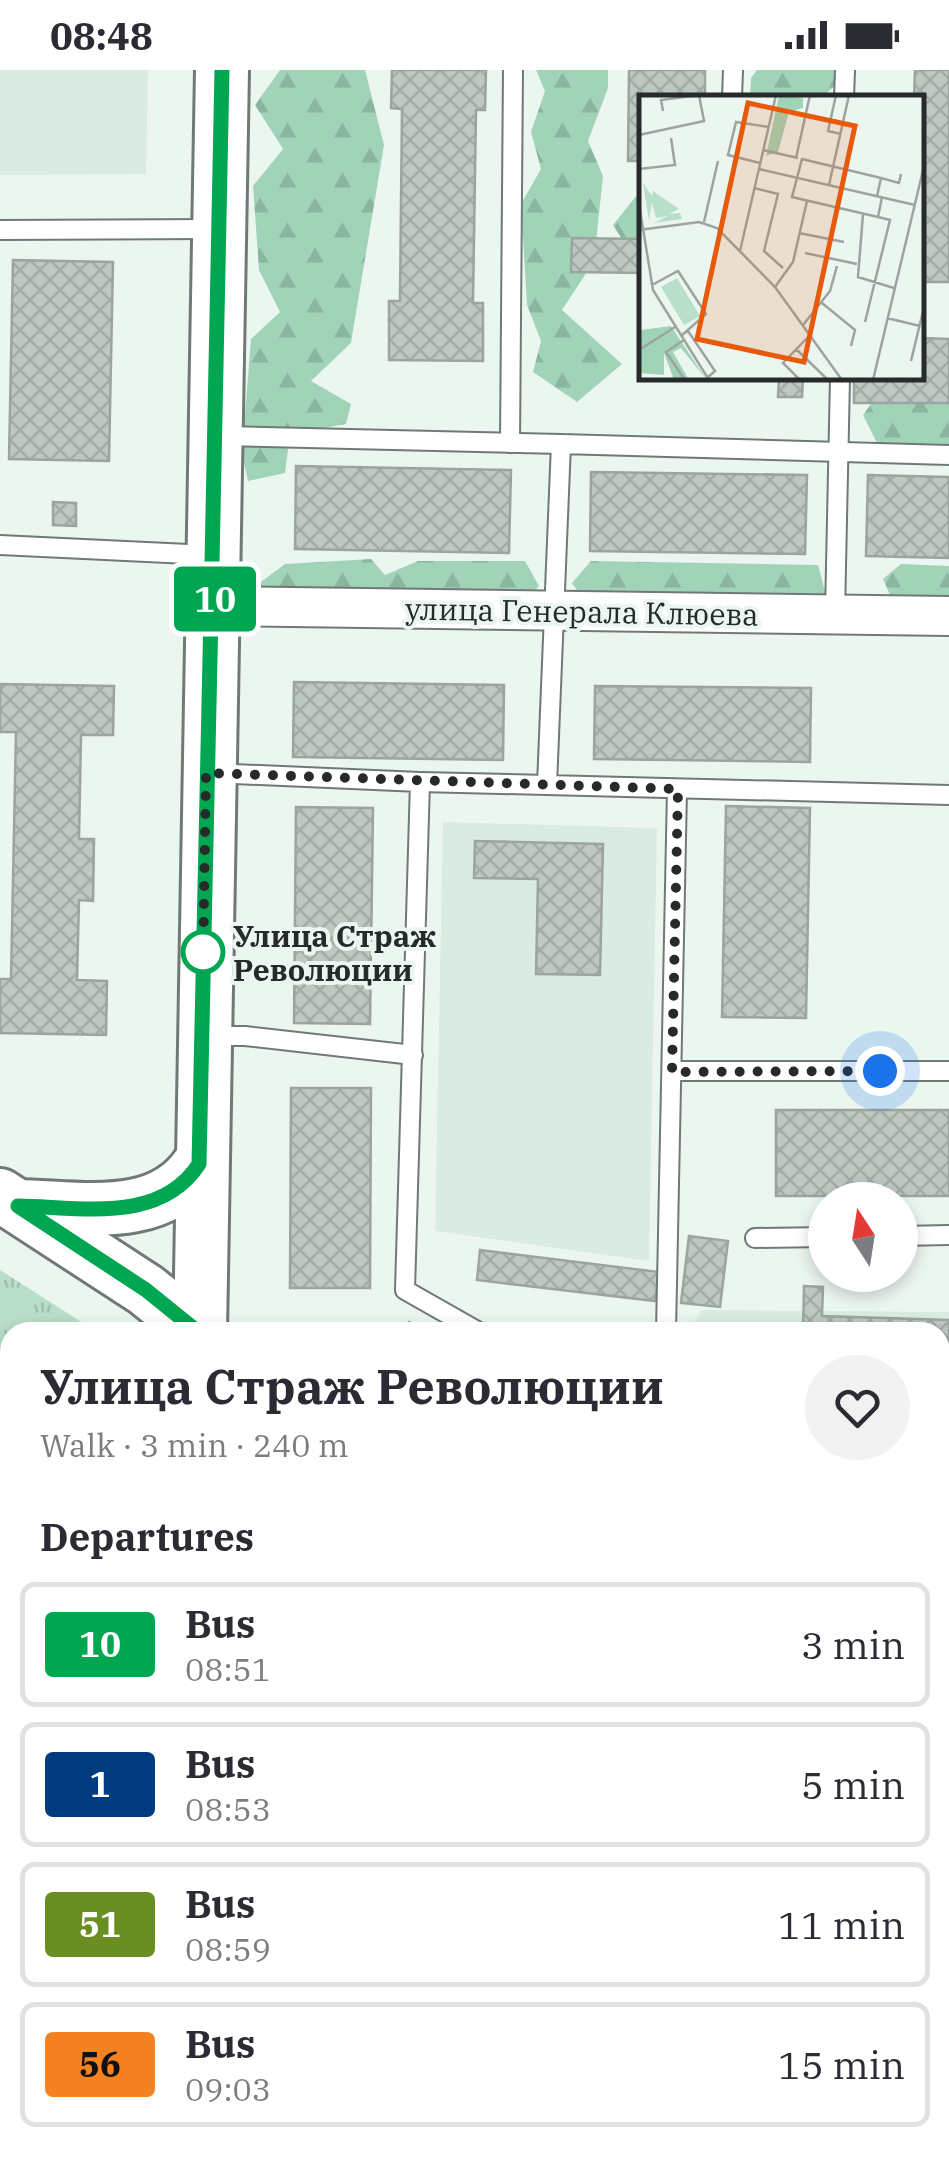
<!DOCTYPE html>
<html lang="en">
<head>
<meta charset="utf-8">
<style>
	body { margin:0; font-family:"IBM Plex Serif",serif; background:#f2f2f3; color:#2b2b33; height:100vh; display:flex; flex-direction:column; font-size:38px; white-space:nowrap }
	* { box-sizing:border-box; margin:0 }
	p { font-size:32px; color:#7c7c81 }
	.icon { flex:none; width:55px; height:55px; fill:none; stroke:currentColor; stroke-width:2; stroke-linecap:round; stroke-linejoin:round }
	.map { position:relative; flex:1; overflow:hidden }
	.panel { position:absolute; left:0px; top:1252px; width:950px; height:842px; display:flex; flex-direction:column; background:#fff; border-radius:30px 30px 0 0; box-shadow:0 5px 15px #0003 }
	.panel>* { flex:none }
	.badge { padding:0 20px; border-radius:8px; font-size:35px; line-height:65px }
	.needle { width:65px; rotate:348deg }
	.fabs { position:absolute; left:808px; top:1112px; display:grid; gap:20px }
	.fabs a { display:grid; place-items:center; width:110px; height:110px; border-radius:50%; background:#fff; box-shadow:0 5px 15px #0003; font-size:50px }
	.you { position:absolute; width:50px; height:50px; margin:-25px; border:8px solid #fff; border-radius:50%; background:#1a73e8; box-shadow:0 0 0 15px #1a73e833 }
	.map>.badge { position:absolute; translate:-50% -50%; box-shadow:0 0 0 5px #fff }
	h2 { padding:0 40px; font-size:38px; line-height:90px }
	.round { display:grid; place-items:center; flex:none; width:105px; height:105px; border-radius:52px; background:#f2f2f3 }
	.summary { display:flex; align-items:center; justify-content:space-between; height:170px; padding:0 40px }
	h1 { font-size:48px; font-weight:800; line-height:75px }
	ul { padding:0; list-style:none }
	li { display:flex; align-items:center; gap:30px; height:125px; margin:0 20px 15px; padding:0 20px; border:5px solid #e1e1e2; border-radius:15px }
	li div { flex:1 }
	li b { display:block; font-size:38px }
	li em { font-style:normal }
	li .badge { min-width:110px; font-weight:700; text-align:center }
	.status { display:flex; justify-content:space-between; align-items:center; height:70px; padding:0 50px; background:#fff; direction:ltr }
	.status svg { height:28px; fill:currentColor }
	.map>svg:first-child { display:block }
</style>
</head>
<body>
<div class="status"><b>08:48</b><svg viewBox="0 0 49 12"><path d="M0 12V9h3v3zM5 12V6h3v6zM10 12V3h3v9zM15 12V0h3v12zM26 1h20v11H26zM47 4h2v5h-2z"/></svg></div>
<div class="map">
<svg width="949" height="2093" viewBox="0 0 949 2093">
	<defs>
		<pattern id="grass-tufts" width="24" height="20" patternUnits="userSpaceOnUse" patternTransform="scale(2.5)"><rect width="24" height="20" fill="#b9dec9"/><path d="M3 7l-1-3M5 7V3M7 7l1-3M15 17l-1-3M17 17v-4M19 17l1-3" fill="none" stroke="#9fbfad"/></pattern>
		<pattern id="forest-firs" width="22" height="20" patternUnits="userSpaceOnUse" patternTransform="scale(2.5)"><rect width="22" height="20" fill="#a1d3b8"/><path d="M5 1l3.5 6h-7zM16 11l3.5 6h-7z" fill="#8ab59e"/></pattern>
		<pattern id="building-cross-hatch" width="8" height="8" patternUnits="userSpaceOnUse" patternTransform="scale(2.5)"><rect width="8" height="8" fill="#bec8c2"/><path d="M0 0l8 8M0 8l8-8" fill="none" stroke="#a3aca7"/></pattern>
	</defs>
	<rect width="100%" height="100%" fill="#ecf6f0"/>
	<g fill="#daece2">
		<polygon points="0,0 148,0 146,104 0,105"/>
		<polygon points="443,752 657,758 649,1191 435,1161"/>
		<polygon points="701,1240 949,1242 949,1604 940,1620 940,1262 689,1262"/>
		<polygon points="170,2085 688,2085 698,2093 168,2093"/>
	</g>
	<polygon fill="url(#grass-tufts)" points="0,1200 97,1262 10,1262 10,1308 0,1312"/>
	<g fill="url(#forest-firs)">
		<polygon points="280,0 365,0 384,75 351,273 311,311 351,334 346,354 290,364 285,403 248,411 242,383 251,269 280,242 259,200 253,116 283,79 255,35"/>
		<polygon points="536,0 608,0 608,18 588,71 603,106 594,191 562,240 622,294 577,332 533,302 541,271 527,235 521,134 541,99 531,62 545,21"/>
		<polygon points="757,0 838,0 838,14 821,27 750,28 751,8"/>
		<polygon points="641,120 641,199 613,155"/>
		<polygon points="945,298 949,300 949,381 879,377 863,345 888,310 922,308 922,303"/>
		<polygon points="371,489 385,505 418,491 525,491 539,516 523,535 410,537 391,517 362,539 280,540 257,515 285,494"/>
		<polygon points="591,491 818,495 828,533 590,539 572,513"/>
		<polygon points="901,494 949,496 949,536 894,534 883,509"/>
		<polygon points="940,1749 949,1755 949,1803 940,1795"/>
	</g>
	<g fill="url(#building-cross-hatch)" stroke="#9ba59f" stroke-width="2.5">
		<polygon points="392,0 486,0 485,40 476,40 473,233 483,233 483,291 389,290 389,231 400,231 402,39 391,38"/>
		<polygon points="629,0 705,0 705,28 642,28 642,91 628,91"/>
		<polygon points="915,0 949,0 949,212 922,212 922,28 914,28"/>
		<polygon points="572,168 642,169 642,203 571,202"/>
		<polygon points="13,190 113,192 109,391 9,389"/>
		<polygon points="922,268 949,269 949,333 854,333 854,308 922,308"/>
		<polygon points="779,308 803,308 802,327 778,327"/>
		<polygon points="296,396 511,400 509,483 295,479"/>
		<polygon points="591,402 807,405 805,484 590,481"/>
		<polygon points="868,405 949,407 949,488 866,486"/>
		<polygon points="53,432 76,433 76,456 53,455"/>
		<polygon points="294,612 504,615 503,690 293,687"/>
		<polygon points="0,614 114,616 113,665 81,665 79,769 94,769 93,831 79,830 77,910 107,911 106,965 0,963 0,909 11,909 16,662 0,662"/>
		<polygon points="595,616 811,618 810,692 594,689"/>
		<polygon points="726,736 810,738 806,948 722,947"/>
		<polygon points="296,737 373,738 370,954 294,953"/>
		<polygon points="475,771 603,774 600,905 536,904 538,809 474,808"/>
		<polygon points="291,1018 371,1018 370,1218 290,1218"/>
		<rect x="776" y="1040" width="173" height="86"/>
		<polygon points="689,1166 728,1171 720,1237 681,1233"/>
		<polygon points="480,1180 659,1202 655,1231 477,1210"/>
		<polygon points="804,1216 823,1217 822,1246 949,1250 949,1303 948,1269 940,1269 940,1262 803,1262"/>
		<polygon points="409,1252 427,1262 403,1262"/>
		<polygon points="940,1336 949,1339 949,1418 940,1416"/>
		<polygon points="940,1468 949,1474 949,1585 940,1579"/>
		<polygon points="0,1686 10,1696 10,1783 0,1773"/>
		<polygon points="10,2036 10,2085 79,2085 87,2093 5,2093 0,2088 0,2046"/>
		<polygon points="356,2085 418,2085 414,2093 370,2093"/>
		<polygon points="454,2085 489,2087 570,2085 566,2093 468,2093"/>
		<polygon points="851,2085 879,2085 887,2089 846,2093"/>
	</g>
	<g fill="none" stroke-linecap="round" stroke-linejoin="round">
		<g stroke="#707a75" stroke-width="22">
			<g id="lane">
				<polyline points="732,28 733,0"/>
				<polyline points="844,28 845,0"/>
				<polyline points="0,160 214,159"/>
				<polyline points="222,366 561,374"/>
				<polyline points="510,373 513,0"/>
				<polyline points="949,385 561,374 547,715 949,725"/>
				<polyline points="0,475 209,485"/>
				<polyline points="835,544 840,308"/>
				<polyline points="212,703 420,712 405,1220 479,1262"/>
				<polyline points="420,712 547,715"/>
				<polyline points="209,966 245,966 413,985"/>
				<polyline points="672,1001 949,1001"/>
				<polyline points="900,1166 949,1165"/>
				<polyline points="755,1168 825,1167"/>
				<polyline points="666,1262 677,719"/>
				<polyline points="940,1653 949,1636"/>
				<polyline points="0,1831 10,1841"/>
				<polyline points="0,1937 10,1926"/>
				<polyline points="940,2054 949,2060"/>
				<polyline points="793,2093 798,2085"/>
			</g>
		</g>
		<g stroke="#707a75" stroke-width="42">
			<polyline id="street" points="215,536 949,546"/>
		</g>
		<g stroke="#707a75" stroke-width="58">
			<g id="secondary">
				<polyline points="0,1125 146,1220 198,1262"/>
				<path d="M 18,1136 C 82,1137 160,1154 199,1094"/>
				<polyline points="200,1262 222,0"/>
				<polyline points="940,1847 949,1855"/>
			</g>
		</g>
		<use href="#lane" stroke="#fff" stroke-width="18"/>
		<use href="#street" stroke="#fff" stroke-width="38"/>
		<use href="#secondary" stroke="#fff" stroke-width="52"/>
	</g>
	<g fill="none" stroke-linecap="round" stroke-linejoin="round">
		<g stroke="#fff" stroke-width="22">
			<path id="line" d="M 198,1262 L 146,1220 L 18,1136 C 82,1137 160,1154 199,1094 C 205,729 217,365 222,0"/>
		</g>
		<use href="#line" stroke="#00a651" stroke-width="15"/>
		<polyline stroke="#262a28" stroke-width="10" stroke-dasharray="0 18" points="203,882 203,894 206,703 678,719 672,1002 880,1001"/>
	</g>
	<circle fill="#fff" stroke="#00a651" stroke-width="5" cx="203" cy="882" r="20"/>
	<g text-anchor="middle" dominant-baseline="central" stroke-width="8" stroke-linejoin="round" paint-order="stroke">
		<g font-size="30" fill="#262a28" stroke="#ecf6f0">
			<text transform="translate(582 541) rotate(1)">улица Генерала Клюева</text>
		</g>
		<g font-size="30" font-weight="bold" fill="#262a28" stroke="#ecf6f0" text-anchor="start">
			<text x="233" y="865">Улица Страж<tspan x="233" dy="34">Революции</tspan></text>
		</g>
	</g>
	<g transform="translate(639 25)">
		<rect width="285" height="285" fill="#ecf6f0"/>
		<path d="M 4,88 L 13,101 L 14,96 L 40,114 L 30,119 L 41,118 L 43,124 L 15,128 L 28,121 L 17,123 L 13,107 L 10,126 Z" fill="#b9dec9"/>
		<path d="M 140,0 L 164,3 L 164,13 L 150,17 L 139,57 L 127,61 ZM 32,231 L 67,284 L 42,253 L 34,257 L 50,285 L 35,285 L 25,258 L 25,280 L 0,278 L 2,235 Z" fill="#a1d3b8"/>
		<path d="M 38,183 L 61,221 L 45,230 L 22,192 Z" fill="#b9dec9"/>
		<path fill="none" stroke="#9da4a0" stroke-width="2.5" d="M 197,0 L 189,36 L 202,39M 0,40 L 65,26 L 60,0 L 22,5 L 24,16M 124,55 L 159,63M 157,63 L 171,0M 121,68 L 89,60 L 97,27 L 130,32M 0,74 L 36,70 L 32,43M 120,74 L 276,110M 190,90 L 210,0M 115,93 L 139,99 L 125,156 L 144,173M 238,101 L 242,83 L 260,88 L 262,79M 0,109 L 14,195 L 70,285M 224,119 L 219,182 L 255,193M 239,122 L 153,102 L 163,64 L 242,83M 65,127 L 79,66M 0,135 L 60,127 L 78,133 L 136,192 L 203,285M 160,138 L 205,147M 101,156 L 137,0M 166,158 L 218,169M 13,190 L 39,176 L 67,219 L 42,241M 136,192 L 154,167 L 168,106M 183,208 L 216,235 L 212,251M 248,223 L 281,231M 226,227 L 251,125 L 239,122 L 243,102M 164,230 L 191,196 L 198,171M 49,236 L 76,276 L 68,283M 45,245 L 27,257 L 46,285M 157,254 L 189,285M 0,255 L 36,232M 272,266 L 285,212M 161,285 L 144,268 L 171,240M 234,285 L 285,71"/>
		<path fill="#e8590c" fill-opacity="0.15" stroke="#e8590c" stroke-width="5" d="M 109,8 L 216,31 L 165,267 L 58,244 Z"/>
		<rect width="285" height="285" fill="none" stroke="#262a28" stroke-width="5"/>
	</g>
</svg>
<div class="fabs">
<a><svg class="needle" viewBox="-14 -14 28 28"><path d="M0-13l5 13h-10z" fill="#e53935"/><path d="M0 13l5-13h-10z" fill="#7c7c81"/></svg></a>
</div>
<div class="you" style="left:880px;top:1001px"></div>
<b class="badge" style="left:215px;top:529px;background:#00a651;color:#fff">10</b>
<section class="panel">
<div class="summary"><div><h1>Улица Страж Революции</h1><p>Walk · 3 min · 240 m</p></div><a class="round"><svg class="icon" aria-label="heart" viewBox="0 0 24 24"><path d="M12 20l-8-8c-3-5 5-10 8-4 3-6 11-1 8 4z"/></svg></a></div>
<h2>Departures</h2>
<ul>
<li><span class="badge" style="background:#00a651;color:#fff">10</span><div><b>Bus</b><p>08:51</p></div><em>3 min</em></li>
<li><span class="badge" style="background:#003b80;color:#fff">1</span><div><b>Bus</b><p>08:53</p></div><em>5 min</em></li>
<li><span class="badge" style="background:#6b8e23;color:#fff">51</span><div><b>Bus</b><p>08:59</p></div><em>11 min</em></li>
<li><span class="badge" style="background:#f58220;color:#111">56</span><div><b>Bus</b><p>09:03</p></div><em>15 min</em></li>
</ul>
</section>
</div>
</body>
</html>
